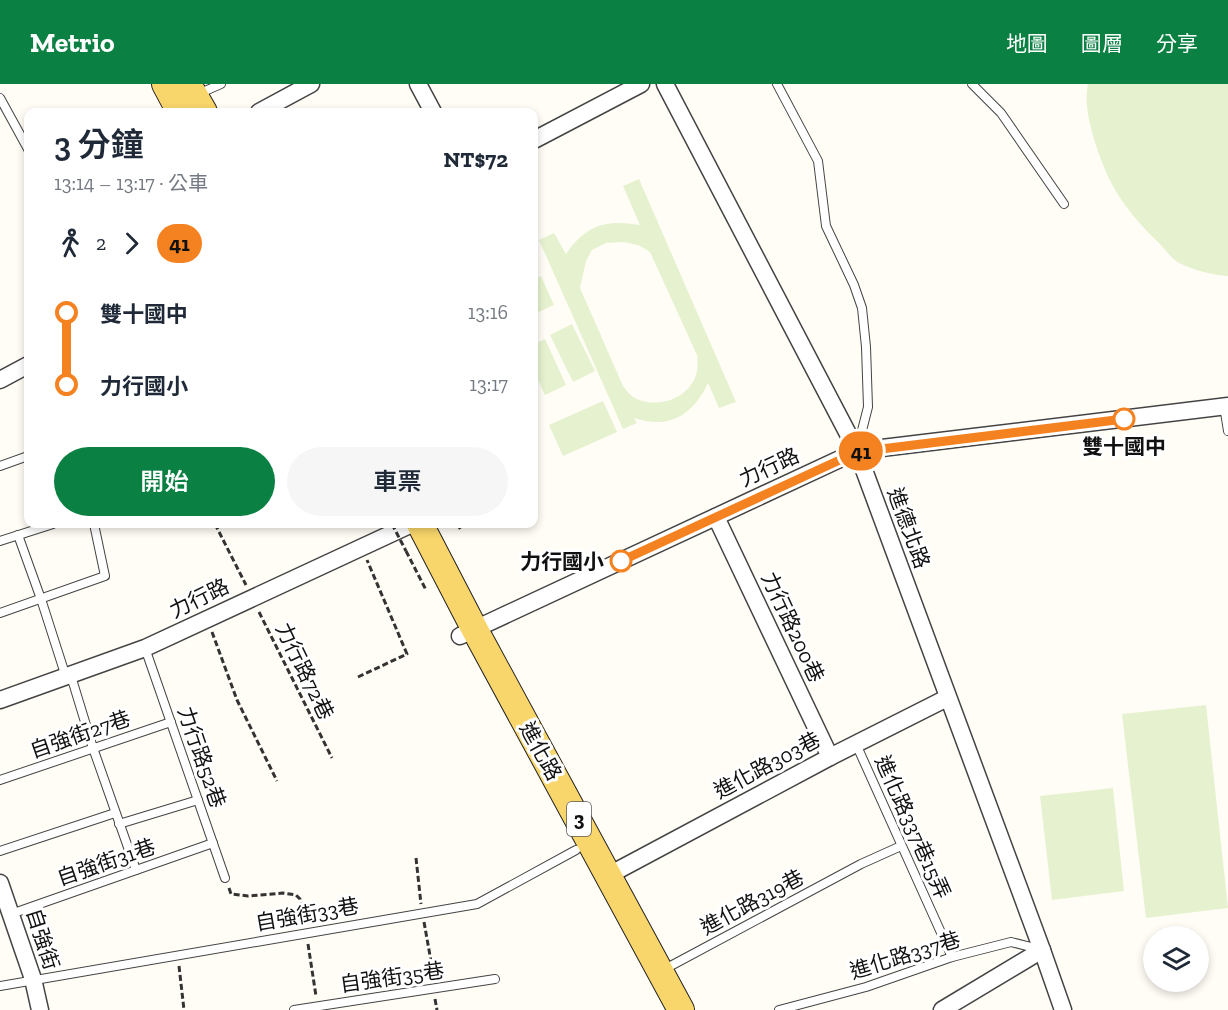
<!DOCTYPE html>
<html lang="zh-TW">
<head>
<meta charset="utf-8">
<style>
	body { margin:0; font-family:"Zilla Slab","Noto Sans TC",serif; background:#f6f6f7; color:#1f2937; height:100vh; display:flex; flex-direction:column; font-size:22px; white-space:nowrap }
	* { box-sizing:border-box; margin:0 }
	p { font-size:20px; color:#747a83 }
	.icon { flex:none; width:33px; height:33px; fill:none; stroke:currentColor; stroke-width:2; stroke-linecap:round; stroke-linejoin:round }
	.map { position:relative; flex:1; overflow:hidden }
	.drawer { position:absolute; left:24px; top:24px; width:514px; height:420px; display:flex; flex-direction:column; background:#fff; border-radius:12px; box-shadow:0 3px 9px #0003 }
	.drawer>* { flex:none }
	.badge { padding:0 12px; border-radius:20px; font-size:21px; line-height:39px }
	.buttons { position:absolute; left:1143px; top:842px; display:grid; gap:12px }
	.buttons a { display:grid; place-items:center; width:66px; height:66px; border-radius:50%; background:#fff; box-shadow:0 3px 9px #0003; font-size:30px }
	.map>.badge { position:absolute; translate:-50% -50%; box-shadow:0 0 0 3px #fff }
	.legs { display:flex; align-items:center; gap:9px; height:66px; padding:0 30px; font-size:20px }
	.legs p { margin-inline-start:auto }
	.headline { display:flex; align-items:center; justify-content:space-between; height:102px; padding:0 30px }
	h1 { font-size:33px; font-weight:600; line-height:45px }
	.action { display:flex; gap:12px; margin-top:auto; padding:12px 30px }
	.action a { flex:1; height:69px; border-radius:36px; background:#0b8043; color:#fff; font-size:24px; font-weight:600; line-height:69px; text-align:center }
	.action a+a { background:#f6f6f7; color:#1f2937 }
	ul { padding:0 30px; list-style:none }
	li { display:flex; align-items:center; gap:21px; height:72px; font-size:22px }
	li i { display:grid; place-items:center; width:9px; height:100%; margin:0 8px; background:currentColor }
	li i::after { content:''; width:15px; height:15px; margin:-8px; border:4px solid; border-radius:50%; background:#fff }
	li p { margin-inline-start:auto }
	li:first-child i { background:linear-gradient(#0000 50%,currentColor 0) }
	li:last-child i { background:linear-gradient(currentColor 50%,#0000 0) }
	header { display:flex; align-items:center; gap:36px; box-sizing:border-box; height:84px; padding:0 30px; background:#0b8043; color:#fff }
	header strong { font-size:28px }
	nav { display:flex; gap:33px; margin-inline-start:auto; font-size:21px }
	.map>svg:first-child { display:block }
</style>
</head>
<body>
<header>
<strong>Metrio</strong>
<nav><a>地圖</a><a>圖層</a><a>分享</a></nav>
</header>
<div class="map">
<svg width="1228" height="926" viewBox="0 0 1228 926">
	<rect width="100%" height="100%" fill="#fffdf5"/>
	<g fill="#e6f2cf" fill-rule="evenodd">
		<path d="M 1088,0 L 1228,0 L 1228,192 C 1212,191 1193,186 1179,179 C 1172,175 1165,165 1159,159 C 1124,125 1108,101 1094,55 C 1089,37 1084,19 1088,0 Z"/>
		<path d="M 639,95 L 736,318 L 719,324 L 708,299 C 693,331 669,346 634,334 L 637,339 L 623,345 L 539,156 L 554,149 L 566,170 C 586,141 605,135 640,141 L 623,102 ZM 623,158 L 638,161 L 650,168 L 697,271 C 698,281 698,291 692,299 C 681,318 652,324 633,313 C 629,310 626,306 623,302 L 580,204 L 586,177 L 592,166 L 606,159 Z"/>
		<polygon points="541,192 554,221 534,230 534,195"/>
		<polygon points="572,240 595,287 573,298 550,251"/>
		<polygon points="545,255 566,301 545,311 534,287 534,260"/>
		<polygon points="603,317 617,348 563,372 549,341"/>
		<polygon points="1206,621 1228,824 1146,834 1122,630"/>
		<polygon points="1113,704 1124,807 1052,816 1040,712"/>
	</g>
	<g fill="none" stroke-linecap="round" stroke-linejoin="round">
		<g stroke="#444" stroke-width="10">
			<g id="lane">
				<polyline points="777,0 818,77 826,142 854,201 862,224 866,263 868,323 857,366"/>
				<polyline points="972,0 1001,29 1064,120"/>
				<polyline points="198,10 221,0"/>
				<polyline points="0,14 28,65"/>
				<polyline points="1224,322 1228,347"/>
				<polyline points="0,382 28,372"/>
				<polyline points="18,451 41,515 66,593"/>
				<polyline points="0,457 53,440"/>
				<polyline points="0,529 105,492 94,440"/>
				<polyline points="145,564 225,794"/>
				<polyline points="71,592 93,664 136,786"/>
				<polyline points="856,660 952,873"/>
				<polyline points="0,696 171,638"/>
				<polyline points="119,740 198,716"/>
				<polyline points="0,767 115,729"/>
				<polyline points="11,830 213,759"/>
				<polyline points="663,886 861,780 901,762"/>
				<polyline points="0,902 477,820 576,766"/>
				<polyline points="294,926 495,895"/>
				<polyline points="779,926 866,903 952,873 1011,858 1039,865"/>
			</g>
		</g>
		<g stroke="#444" stroke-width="19">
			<g id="street">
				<polyline points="418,0 433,28"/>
				<polyline points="665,0 857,367 1042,866 1063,926"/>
				<polyline points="259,28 311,0"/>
				<polyline points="534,56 641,0"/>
				<polyline points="0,296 28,281"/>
				<polyline points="716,433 830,673"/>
				<polyline points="460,552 857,367 1228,322"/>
				<polyline points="0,616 145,564 412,440"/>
				<polyline points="609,791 830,673 947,614"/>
				<polyline points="0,799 33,895 40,926"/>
				<polyline points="942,926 1042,866"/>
			</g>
		</g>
		<g stroke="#222" stroke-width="28">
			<g id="primary">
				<polyline points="165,0 180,28"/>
				<polyline points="188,0 204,28"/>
				<polyline points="420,440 475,546 681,926"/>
			</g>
		</g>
		<g stroke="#333" stroke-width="3" stroke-dasharray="6 3" stroke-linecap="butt">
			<polyline points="215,440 246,501"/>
			<polyline points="457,440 461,446"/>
			<polyline points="406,467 426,506"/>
			<polyline points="259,528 332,674"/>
			<polyline points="212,548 237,616 277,697"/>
			<polyline points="358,593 407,570 367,476"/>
			<polyline points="416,774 421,820"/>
			<polyline points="229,804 231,810 248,812 283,809 296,811 300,815 304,838"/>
			<polyline points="424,838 434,894"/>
			<polyline points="308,860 316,912"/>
			<polyline points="179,882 184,926"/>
			<polyline points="435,915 437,926"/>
		</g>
		<use href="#lane" stroke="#fff" stroke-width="8"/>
		<use href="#street" stroke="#fff" stroke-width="16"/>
		<use href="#primary" stroke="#f9d66b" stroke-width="26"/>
		<polyline stroke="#333" stroke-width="3" stroke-dasharray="6 3" stroke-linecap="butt" points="392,440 406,467"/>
	</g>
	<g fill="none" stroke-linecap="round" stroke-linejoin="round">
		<g stroke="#fff" stroke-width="14">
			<polyline id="line-1" points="621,477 857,368 1124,335"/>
		</g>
		<use href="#line-1" stroke="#f58220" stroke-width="9"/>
	</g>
	<g fill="#fff" stroke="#f58220" stroke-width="3">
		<circle cx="1124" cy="335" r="10"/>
		<circle cx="621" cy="477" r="10"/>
	</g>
	<g text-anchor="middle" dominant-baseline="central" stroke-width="6" stroke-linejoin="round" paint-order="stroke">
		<rect fill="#fff" stroke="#585858" stroke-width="1.5" x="567" y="718" width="24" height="34" rx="4.5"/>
		<g font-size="20" font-weight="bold" fill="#111">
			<text x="579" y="735">3</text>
		</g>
		<g font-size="21" font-weight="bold" fill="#111" stroke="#fff">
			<text x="1124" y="362">雙十國中</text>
			<text x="604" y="477" text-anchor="end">力行國小</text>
		</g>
		<g font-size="21" fill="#111" stroke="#fff">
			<text transform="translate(769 383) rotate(-25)">力行路</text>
			<text transform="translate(909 444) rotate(70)">進德北路</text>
			<text transform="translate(199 514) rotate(-26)">力行路</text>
			<text transform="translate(793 543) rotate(65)">力行路200巷</text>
			<text transform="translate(305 587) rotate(64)">力行路72巷</text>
			<text transform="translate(80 650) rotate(-19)">自強街27巷</text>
			<text transform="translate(541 667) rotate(61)">進化路</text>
			<text transform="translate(202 673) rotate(71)">力行路52巷</text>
			<text transform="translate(767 681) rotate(-28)">進化路303巷</text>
			<text transform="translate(913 743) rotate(66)">進化路337巷15弄</text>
			<text transform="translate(106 778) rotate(-19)">自強街31巷</text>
			<text transform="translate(752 818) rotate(-28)">進化路319巷</text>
			<text transform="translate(307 830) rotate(-10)">自強街33巷</text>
			<text transform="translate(43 855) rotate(72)">自強街</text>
			<text transform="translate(905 871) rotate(-17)">進化路337巷</text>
			<text transform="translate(392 893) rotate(-8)">自強街35巷</text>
		</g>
	</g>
</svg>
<div class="buttons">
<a><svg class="icon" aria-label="layers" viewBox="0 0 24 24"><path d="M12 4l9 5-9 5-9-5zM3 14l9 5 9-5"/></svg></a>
</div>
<b class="badge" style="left:861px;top:367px;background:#f58220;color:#111">41</b>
<section class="drawer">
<div class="headline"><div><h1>3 分鐘</h1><p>13:14 – 13:17 · 公車</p></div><b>NT$72</b></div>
<div class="legs"><svg class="icon" aria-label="walk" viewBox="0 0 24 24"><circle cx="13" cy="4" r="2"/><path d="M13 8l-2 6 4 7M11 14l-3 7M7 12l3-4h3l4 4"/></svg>2<svg class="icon" aria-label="forward" viewBox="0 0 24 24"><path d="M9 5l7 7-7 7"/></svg><b class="badge" style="background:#f58220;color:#111">41</b></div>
<ul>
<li><i style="color:#f58220"></i><b>雙十國中</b><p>13:16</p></li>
<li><i style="color:#f58220"></i><b>力行國小</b><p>13:17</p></li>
</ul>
<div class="action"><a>開始</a><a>車票</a></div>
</section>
</div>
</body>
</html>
